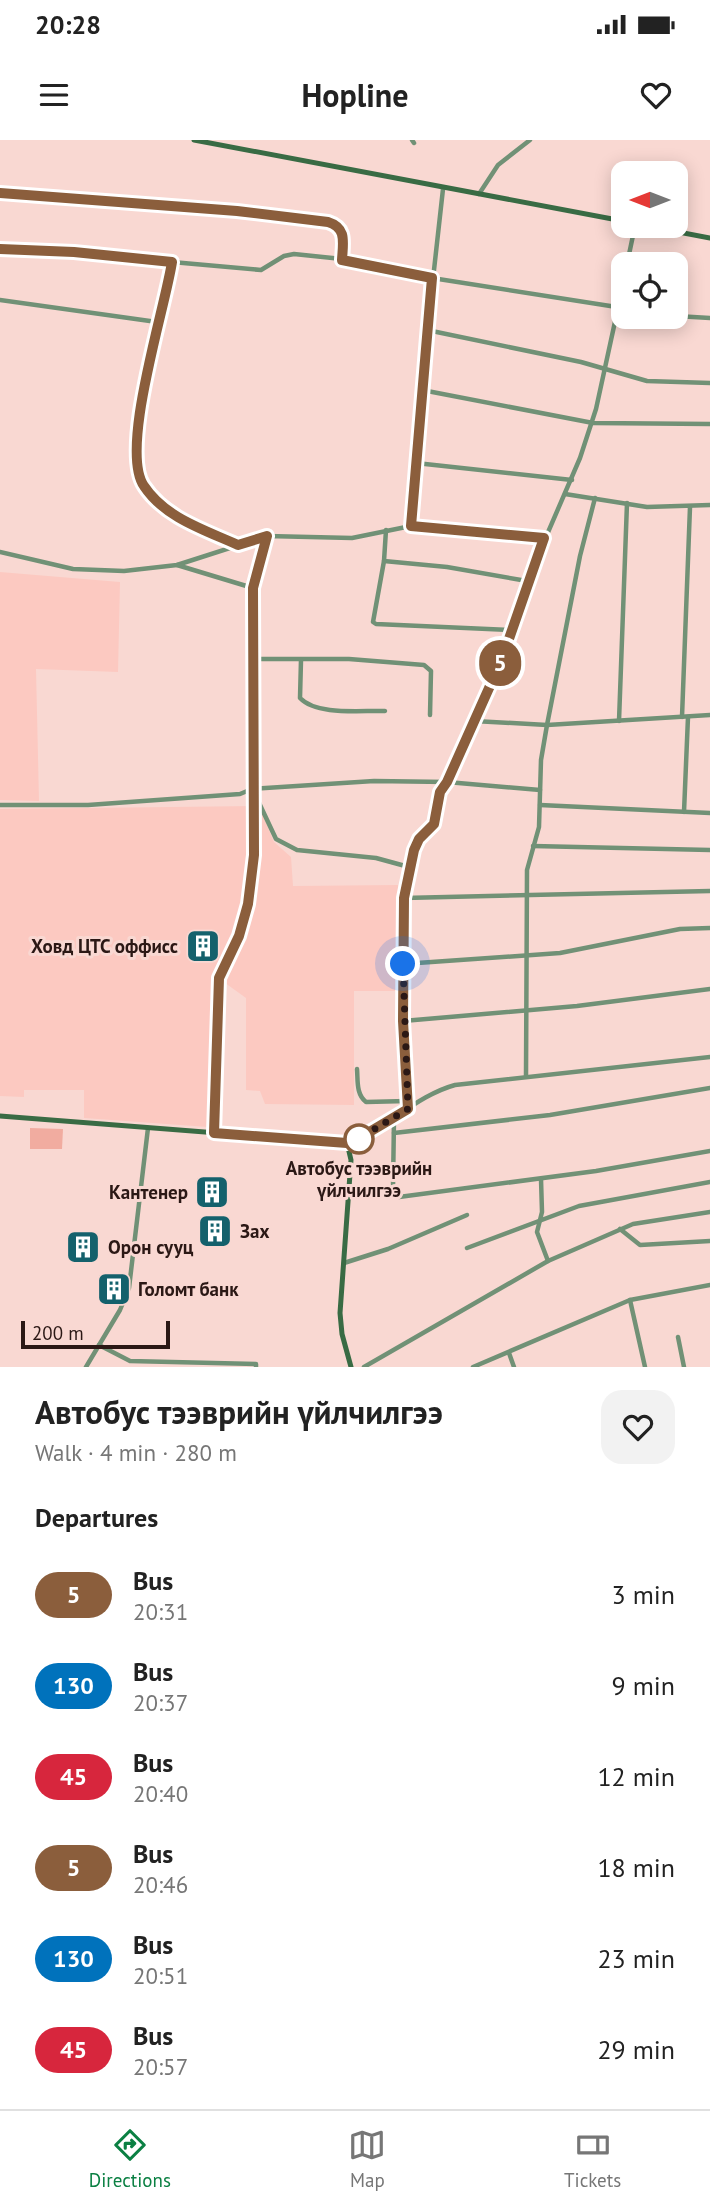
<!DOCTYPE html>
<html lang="en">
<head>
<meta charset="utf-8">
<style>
	body { margin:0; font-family:"PT Sans",sans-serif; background:#f2f2f2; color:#222; height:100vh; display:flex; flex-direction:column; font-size:26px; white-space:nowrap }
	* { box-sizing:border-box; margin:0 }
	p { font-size:23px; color:#767676 }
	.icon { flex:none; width:38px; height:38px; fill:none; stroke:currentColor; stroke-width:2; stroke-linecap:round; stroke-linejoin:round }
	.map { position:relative; height:1227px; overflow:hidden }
	.sheet { display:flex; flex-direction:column; background:#fff; flex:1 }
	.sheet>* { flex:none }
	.badge { padding:0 14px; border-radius:23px; font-size:24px; line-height:46px }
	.needle { width:46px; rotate:270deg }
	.fabs { position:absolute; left:611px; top:21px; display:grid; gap:14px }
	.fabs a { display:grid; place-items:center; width:77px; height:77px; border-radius:14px; background:#fff; box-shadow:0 4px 18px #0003; font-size:35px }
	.scale { position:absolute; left:21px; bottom:18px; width:149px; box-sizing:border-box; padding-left:7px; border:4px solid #2b1815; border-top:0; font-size:19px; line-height:24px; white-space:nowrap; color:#2b1815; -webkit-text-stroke:5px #f9d8d2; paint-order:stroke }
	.you { position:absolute; width:35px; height:35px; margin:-18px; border:5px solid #fff; border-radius:50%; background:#1a73e8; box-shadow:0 0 0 10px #1a73e833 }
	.map>.badge { position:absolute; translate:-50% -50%; box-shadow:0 0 0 4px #fff }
	h2 { padding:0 35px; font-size:26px; line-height:63px }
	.round { display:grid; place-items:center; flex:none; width:74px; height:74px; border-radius:21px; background:#f2f2f2 }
	.head { display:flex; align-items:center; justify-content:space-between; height:119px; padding:0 35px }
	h1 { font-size:33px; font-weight:800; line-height:52px }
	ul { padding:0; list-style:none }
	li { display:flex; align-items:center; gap:21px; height:91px; padding:0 35px }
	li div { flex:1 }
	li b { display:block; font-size:26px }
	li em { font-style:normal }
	li .badge { min-width:77px; font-weight:700; text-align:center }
	.status { display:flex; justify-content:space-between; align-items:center; height:49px; padding:0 35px; background:#fff; direction:ltr }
	.status svg { height:19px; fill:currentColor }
	header { display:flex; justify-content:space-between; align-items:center; height:91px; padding:0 35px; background:#fff; font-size:32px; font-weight:800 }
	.tab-bar { display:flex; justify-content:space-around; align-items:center; height:98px; border-top:2px solid #e0e0e0; background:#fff; font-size:19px; color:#767676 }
	.tab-bar a { display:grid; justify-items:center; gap:4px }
	.tab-bar .on { color:#0b8043 }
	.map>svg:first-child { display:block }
</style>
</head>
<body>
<div class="status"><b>20:28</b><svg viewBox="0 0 49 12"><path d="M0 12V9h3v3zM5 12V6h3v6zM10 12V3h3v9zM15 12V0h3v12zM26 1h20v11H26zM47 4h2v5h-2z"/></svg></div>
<header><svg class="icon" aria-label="menu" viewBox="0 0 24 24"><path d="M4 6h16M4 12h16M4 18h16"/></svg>Hopline<svg class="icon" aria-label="heart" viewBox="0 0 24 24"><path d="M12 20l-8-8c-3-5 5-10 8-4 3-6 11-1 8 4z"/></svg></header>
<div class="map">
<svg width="710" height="1227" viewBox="0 0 710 1227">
	<rect width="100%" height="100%" fill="#f9d8d2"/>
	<g fill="#fcc9c1">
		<polygon points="0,432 120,442 118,532 36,529 39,661 0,660"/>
		<polygon points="259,666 274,702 291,717 293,746 398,745 398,851 354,851 354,965 265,964 260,951 246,950 246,858 214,835 208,987 84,978 84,950 24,950 24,957 0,956 0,669"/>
	</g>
	<polygon fill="#f1aca0" points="30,988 63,989 62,1009 30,1009"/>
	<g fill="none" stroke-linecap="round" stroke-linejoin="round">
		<g stroke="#719176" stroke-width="4.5">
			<polyline points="412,0 414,3"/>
			<polyline points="0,53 264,74 328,82 342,91 342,119 432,138 623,168"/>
			<polyline points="479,54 498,25 530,0"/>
			<path d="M 0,109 L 74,112 L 172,122 C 165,169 119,309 144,346 C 164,377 205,390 237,404"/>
			<polyline points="172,122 261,130 284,116 294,114 342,119"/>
			<polyline points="627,124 635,86"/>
			<polyline points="0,160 157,182"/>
			<polyline points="676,176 710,178"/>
			<polyline points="427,190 581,222 647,241 710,243"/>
			<polyline points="422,250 593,283 710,284"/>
			<polyline points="416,323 572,340"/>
			<polyline points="565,354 647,367 710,365"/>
			<polyline points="411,386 424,220 443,49"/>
			<polyline points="386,390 384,421 447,427 527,441"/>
			<polyline points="0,412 73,429 124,431 177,425 267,396 352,398 411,386 544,398"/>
			<polyline points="384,421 373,482 376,484 511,490"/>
			<polyline points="177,425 253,448"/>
			<polyline points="253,519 349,519 424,525 431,531 430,575"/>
			<path d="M 301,520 L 300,558 C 317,576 362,570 385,571"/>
			<polyline points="682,577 690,367"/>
			<polyline points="474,581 547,585 710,575"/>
			<polyline points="619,581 627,363"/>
			<polyline points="253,650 276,699 297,710 376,718 409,727"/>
			<polyline points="0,665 88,665 240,654 252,649 374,641 447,642 540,650"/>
			<polyline points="540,665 710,673"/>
			<polyline points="684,672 688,577"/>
			<polyline points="533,706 710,710"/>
			<polyline points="404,758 710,751"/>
			<polyline points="403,824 560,813 680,789 710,788"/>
			<polyline points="403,881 577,866 710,849"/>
			<path d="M 357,929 C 358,941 356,954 366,962 L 407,961"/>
			<polyline points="526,936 527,730 539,687 541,620 547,585 580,416 595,358"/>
			<polyline points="408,969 403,881 404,758 414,711 419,699 434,684 440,652 447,642 502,519 527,441 580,318 596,269 623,145"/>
			<polyline points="394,978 393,1047 399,1057 596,1031 710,1011"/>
			<polyline points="213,993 219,838 239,796 248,764 254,715 253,448 267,396"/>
			<polyline points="394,993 550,975 710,948"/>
			<path d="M 347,1003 C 386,990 415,956 455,945 L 710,917"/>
			<polyline points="541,1039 542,1072 537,1092 548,1121"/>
			<polyline points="620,1089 640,1105 710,1101"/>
			<polyline points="467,1108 579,1066 710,1042"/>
			<polyline points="344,1123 388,1109 467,1075"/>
			<polyline points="630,1160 645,1227"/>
			<polyline points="678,1197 684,1227"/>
			<polyline points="99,1205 130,1221 256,1224 256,1227"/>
			<polyline points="509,1213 514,1227"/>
			<polyline points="86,1227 120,1170 129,1148 148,988"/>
			<polyline points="364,1227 548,1121 633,1084 710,1072"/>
			<polyline points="473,1227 630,1160 710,1145"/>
		</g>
		<g stroke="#396b44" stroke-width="5">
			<polyline points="194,0 623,81"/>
			<polyline points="647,86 710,98"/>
			<polyline points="0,976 347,1003 351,1020 340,1173 342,1194 351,1227"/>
		</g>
	</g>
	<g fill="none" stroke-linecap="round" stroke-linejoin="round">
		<g stroke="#fff" stroke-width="16">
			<path id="line" d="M 0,53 L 237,71 L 328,82 C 347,88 343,102 342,120 L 432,138 L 411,386 L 544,398 L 502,519 L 447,642 L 440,652 L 434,684 L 419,699 L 414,710 L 404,758 L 403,881 L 408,969 L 356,1000 L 347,1003 L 214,993 L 219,838 L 239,796 L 248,764 L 254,715 L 253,448 L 267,396 L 238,405 C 205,390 165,378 144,346 C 119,310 165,169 172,122 L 74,112 L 0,109"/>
		</g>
		<use href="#line" stroke="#8b5e3c" stroke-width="10"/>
		<polyline stroke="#2b1815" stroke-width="7" stroke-dasharray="0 12.6" points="359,999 356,1000 408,969 403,824"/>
	</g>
	<defs>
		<g id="building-square" transform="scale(1.75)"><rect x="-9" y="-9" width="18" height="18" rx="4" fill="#14616c" stroke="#f9d8d2"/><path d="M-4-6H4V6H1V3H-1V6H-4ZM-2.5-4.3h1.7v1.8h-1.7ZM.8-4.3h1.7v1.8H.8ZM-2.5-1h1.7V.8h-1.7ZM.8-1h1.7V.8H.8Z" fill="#fff"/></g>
	</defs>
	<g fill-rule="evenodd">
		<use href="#building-square" x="203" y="806"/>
		<use href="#building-square" x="212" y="1052"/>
		<use href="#building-square" x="215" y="1091"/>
		<use href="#building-square" x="83" y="1107"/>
		<use href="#building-square" x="114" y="1149"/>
	</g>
	<circle fill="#fff" stroke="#8b5e3c" stroke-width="3.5" cx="359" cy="999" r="14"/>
	<g text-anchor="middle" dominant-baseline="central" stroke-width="6" stroke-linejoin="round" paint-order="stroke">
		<g font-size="19" font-weight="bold" fill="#2b1815" stroke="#f9d8d2" text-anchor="start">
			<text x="178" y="806" text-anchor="end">Ховд ЦТС оффисс</text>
			<text x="188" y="1052" text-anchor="end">Кантенер</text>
			<text x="240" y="1091">Зах</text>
			<text x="108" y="1107">Орон сууц</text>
			<text x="138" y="1149">Голомт банк</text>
		</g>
		<g font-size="19" font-weight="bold" fill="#2b1815" stroke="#f9d8d2">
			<text x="359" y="1028">Автобус тээврийн<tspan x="359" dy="22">үйлчилгээ</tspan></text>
		</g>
	</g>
</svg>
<div class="fabs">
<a><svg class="needle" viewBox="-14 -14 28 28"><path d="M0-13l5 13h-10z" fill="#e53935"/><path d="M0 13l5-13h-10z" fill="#767676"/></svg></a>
<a><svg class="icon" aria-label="locate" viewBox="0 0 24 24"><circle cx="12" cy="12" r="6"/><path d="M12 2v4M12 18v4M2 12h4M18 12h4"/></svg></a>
</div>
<div class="scale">200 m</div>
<div class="you" style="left:403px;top:824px"></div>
<b class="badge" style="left:500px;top:523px;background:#8b5e3c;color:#fff">5</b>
</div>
<section class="sheet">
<div class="head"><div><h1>Автобус тээврийн үйлчилгээ</h1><p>Walk · 4 min · 280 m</p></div><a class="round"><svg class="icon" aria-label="heart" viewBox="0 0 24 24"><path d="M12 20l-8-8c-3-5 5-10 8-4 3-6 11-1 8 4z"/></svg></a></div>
<h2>Departures</h2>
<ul>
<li><span class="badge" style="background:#8b5e3c;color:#fff">5</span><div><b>Bus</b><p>20:31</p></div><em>3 min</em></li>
<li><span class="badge" style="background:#0072bc;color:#fff">130</span><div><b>Bus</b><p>20:37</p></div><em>9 min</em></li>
<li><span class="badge" style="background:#d7263d;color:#fff">45</span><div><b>Bus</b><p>20:40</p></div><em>12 min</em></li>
<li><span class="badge" style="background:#8b5e3c;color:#fff">5</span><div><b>Bus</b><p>20:46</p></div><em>18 min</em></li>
<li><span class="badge" style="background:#0072bc;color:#fff">130</span><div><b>Bus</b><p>20:51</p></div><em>23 min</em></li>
<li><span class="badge" style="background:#d7263d;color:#fff">45</span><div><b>Bus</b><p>20:57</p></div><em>29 min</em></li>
</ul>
</section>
<nav class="tab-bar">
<a class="on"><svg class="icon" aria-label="directions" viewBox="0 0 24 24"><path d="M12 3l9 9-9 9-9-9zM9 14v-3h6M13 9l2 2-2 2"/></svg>Directions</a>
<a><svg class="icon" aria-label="map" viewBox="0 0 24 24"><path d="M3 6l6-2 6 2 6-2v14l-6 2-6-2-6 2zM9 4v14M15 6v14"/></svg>Map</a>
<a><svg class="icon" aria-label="tickets" viewBox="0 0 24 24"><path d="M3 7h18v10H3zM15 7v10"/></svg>Tickets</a>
</nav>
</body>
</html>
